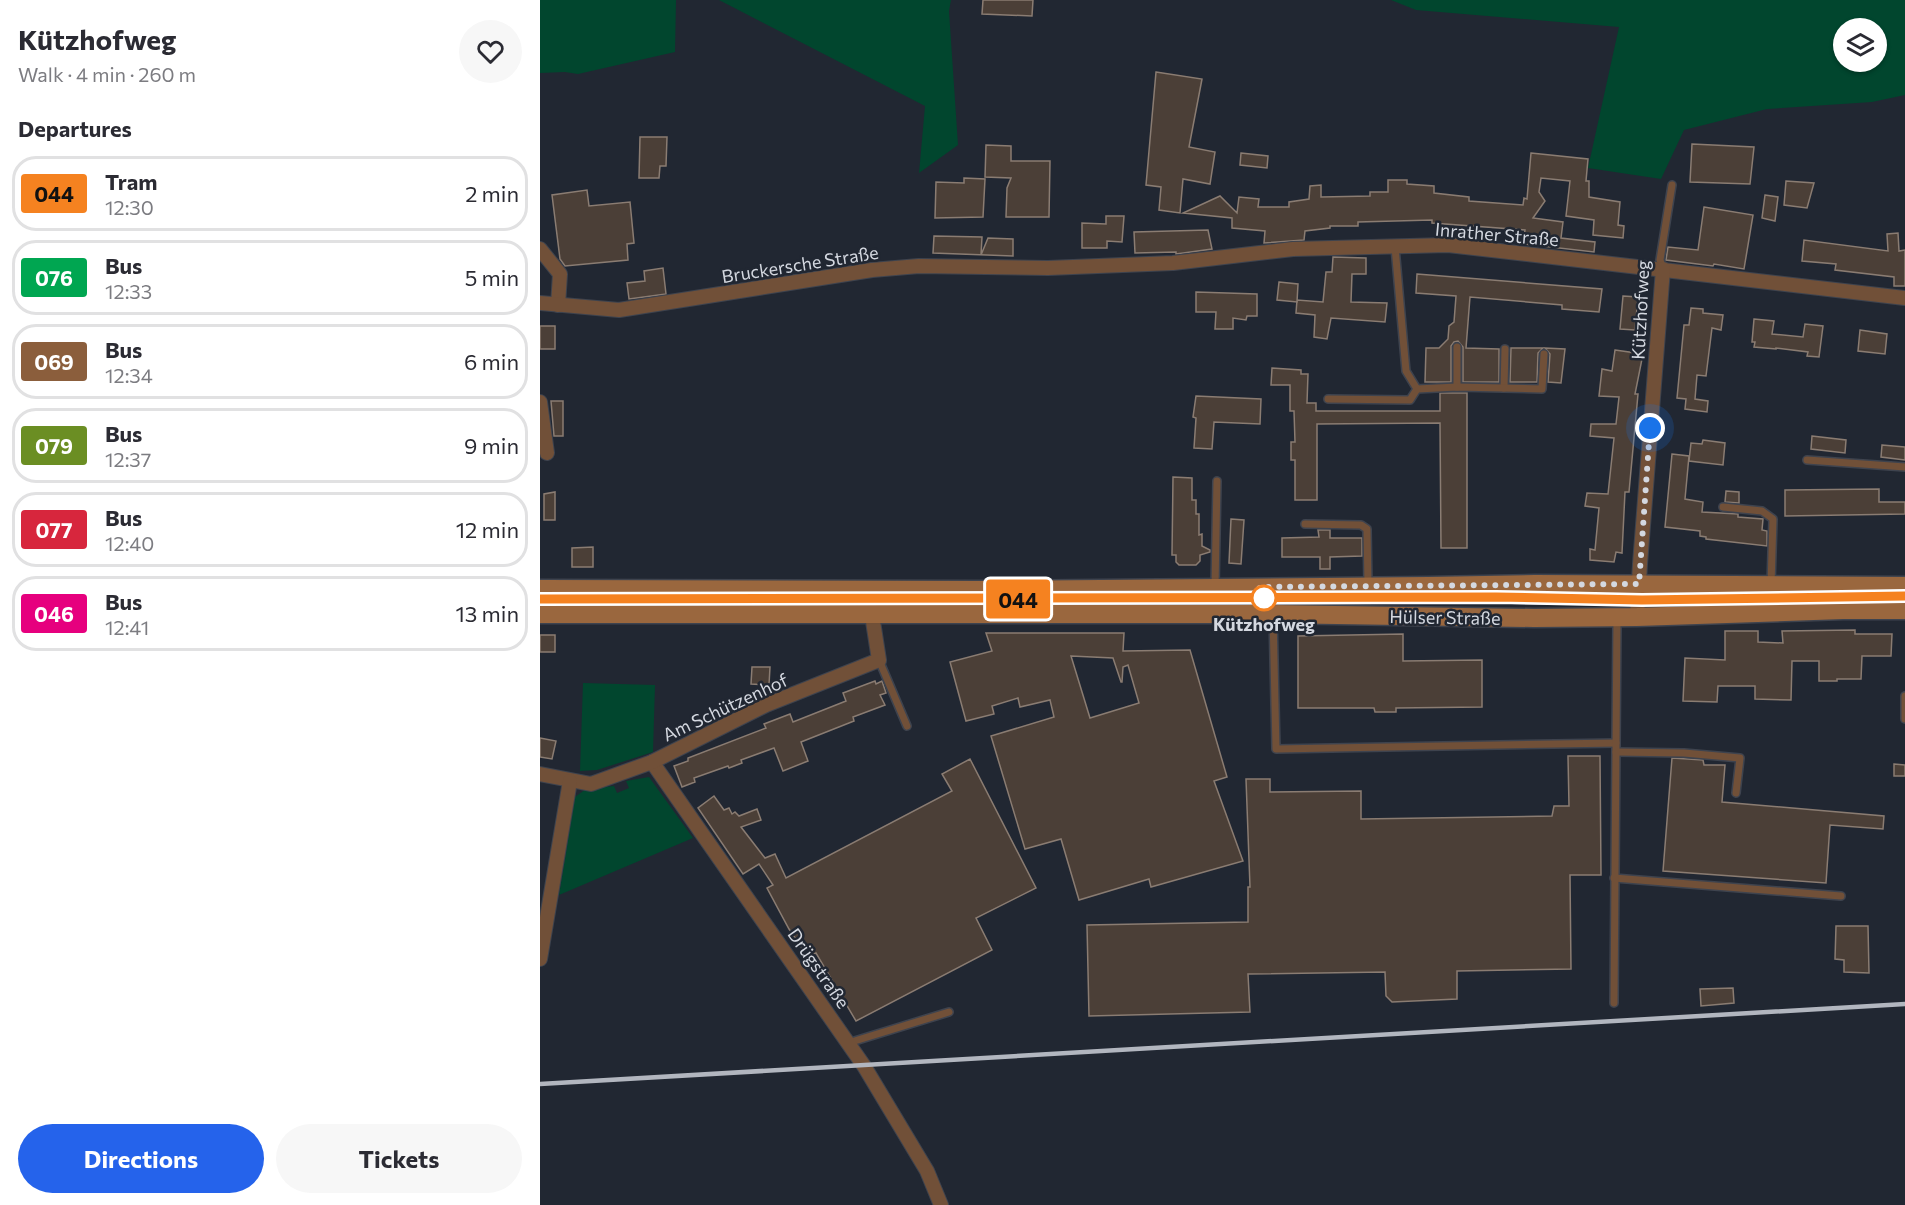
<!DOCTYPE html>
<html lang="en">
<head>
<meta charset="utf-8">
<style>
	body { margin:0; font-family:Commissioner,sans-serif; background:#f7f7f7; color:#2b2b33; height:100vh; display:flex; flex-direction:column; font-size:22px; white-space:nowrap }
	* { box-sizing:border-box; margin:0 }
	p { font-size:20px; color:#7c7c81 }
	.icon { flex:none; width:33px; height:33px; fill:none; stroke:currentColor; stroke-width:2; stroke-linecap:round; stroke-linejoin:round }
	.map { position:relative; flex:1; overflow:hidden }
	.panel { display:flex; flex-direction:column; background:#fff; width:540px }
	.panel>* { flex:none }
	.badge { padding:0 12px; border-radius:4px; font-size:21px; line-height:39px }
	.tools { position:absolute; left:1293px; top:18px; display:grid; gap:12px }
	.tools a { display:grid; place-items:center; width:54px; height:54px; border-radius:50%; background:#fff; box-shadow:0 2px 4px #0004; font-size:30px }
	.you { position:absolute; width:30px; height:30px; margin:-15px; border:4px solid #fff; border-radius:50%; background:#1a73e8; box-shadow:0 0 0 9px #1a73e833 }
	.map>.badge { position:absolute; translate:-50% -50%; box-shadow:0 0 0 3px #fff }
	h2 { padding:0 18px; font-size:22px; line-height:54px }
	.round { display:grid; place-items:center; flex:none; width:63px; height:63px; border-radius:32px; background:#f7f7f7 }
	.headline { display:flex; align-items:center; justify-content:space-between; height:102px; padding:0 18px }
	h1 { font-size:28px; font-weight:700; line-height:45px }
	.primary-button { display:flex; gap:12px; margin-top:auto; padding:12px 18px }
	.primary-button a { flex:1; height:69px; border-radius:36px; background:#2563eb; color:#fff; font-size:24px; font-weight:700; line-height:69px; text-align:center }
	.primary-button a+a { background:#f7f7f7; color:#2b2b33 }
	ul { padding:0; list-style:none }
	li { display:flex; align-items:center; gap:18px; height:75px; margin:0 12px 9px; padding:0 6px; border:3px solid #e1e1e2; border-radius:24px }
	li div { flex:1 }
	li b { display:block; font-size:22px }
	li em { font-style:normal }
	li .badge { min-width:66px; font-weight:700; text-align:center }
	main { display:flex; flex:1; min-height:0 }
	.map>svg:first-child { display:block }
</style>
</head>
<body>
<main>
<section class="panel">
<div class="headline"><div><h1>Kützhofweg</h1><p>Walk · 4 min · 260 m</p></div><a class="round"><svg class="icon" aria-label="heart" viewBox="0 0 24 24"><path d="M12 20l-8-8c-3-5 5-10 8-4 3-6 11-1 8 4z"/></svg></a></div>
<h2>Departures</h2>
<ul>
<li><span class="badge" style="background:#f58220;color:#111">044</span><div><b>Tram</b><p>12:30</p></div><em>2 min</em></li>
<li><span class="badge" style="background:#00a651;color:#fff">076</span><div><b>Bus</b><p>12:33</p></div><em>5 min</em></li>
<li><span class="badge" style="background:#8b5e3c;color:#fff">069</span><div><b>Bus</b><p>12:34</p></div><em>6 min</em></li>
<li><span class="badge" style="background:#6b8e23;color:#fff">079</span><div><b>Bus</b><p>12:37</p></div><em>9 min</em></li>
<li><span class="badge" style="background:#d7263d;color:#fff">077</span><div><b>Bus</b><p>12:40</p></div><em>12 min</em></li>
<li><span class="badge" style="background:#e6007e;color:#fff">046</span><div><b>Bus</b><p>12:41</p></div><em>13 min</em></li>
</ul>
<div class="primary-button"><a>Directions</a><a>Tickets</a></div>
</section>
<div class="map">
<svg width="1365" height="1205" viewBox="0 0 1365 1205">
	<rect width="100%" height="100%" fill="#212732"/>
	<g fill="#01462e" fill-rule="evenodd">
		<polygon points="0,0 136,0 135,52 38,74 25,72 0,73"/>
		<polygon points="179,0 411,0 409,11 418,145 379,173 385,106"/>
		<path d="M 851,0 L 1365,0 L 1365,95 L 1332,102 L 1227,109 L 1144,130 L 1121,179 L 1048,168 L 1079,27 L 876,10 ZM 1304,28 L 1336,28 L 1336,62 L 1304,62 Z"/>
		<polygon points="43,683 115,685 113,752 57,770 40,771"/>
		<polygon points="109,777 153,838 19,895 35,797 46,789 74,786 77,793 89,788 86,781"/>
	</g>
	<g fill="#4b3f37" stroke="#8a7c72" stroke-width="1.5" fill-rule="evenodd">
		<polygon points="443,0 493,0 492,16 442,14"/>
		<polygon points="616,72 662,79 649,147 675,152 670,184 643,179 640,213 619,210 621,187 606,185"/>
		<polygon points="100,137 127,137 126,166 120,166 119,178 99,178"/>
		<polygon points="1152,144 1214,147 1210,184 1150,182"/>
		<polygon points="446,145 471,146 471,161 510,161 509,217 466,217 467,188 471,178 445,177"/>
		<polygon points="701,153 728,156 727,168 700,165"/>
		<polygon points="991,153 1048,159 1046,181 1049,181 1049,197 1080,202 1078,225 1084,226 1083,238 1053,235 1054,220 1026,216 1030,181 1001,178 999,192 1005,201 993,218 1023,222 1021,238 1055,242 1054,252 983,244 985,230 892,223 892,220 818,222 818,226 790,226 790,228 765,231 764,240 724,243 725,231 692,228 692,218 643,213 680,196 697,213 699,197 719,199 718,207 749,207 749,202 769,199 770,186 781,185 781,197 830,196 830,192 848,192 848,180 867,180 867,184 894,186 894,193 929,197 929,201 983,205 984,198 987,199"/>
		<polygon points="424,178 445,179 443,217 395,218 396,182 424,183"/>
		<polygon points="1246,181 1274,183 1267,208 1244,205"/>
		<polygon points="47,190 49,206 90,202 94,243 87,244 88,260 25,266 20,259 12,195"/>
		<polygon points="1225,195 1238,197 1235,221 1222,218"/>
		<polygon points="1164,207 1213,215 1204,269 1174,264 1173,266 1126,260 1128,247 1158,250"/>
		<polygon points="566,216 584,216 582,242 567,241 567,248 542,248 542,223 566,224"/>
		<polygon points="668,230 672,249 636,254 636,252 595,253 594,232"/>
		<polygon points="1358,233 1359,251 1365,250 1365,286 1354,286 1354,277 1295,270 1296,264 1262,261 1264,240 1348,251 1347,234"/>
		<polygon points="394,236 442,237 441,255 448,238 473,239 473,256 393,253"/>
		<polygon points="793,257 826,258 826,274 812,274 811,302 847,303 845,322 791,318 787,339 774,337 775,315 756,313 757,300 783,302 786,272 792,272"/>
		<polygon points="123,268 126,294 89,299 87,283 105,281 104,271"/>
		<polygon points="877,274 1062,289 1059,312 1022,309 1022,305 930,297 926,348 959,349 959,382 923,382 923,347 918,341 914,342 911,346 911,382 885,382 886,348 899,348 908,339 909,326 914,322 916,296 876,293"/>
		<polygon points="739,282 758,284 757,302 737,300"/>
		<polygon points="656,292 717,294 717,316 707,316 706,320 693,318 693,329 675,329 676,312 656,312"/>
		<polygon points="1083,296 1098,297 1095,330 1080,329"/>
		<polygon points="1151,308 1163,309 1163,313 1183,315 1181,330 1172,328 1166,376 1157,375 1155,399 1168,401 1167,412 1145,409 1146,399 1137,398 1144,325 1149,325"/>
		<polygon points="1214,319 1234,321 1232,334 1263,337 1265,324 1283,326 1279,357 1267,356 1268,352 1236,348 1236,349 1214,347 1215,342 1212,342"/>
		<rect x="0" y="326" width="15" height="23"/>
		<polygon points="1320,330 1347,334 1345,354 1318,351"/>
		<polygon points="971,348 1003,348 998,353 997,382 970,382"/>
		<polygon points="1005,348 1025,349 1021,383 1008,382 1010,354"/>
		<polygon points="1075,350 1103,354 1095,394 1098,394 1089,492 1085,492 1082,553 1076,552 1074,562 1050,560 1050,549 1055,550 1059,508 1045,506 1047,493 1068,494 1074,438 1050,436 1051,424 1076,424 1079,397 1059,396 1062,369 1072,371"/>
		<polygon points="732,368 761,370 761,374 768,374 767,403 776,403 776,411 900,411 900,393 927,393 927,548 901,548 900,423 777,424 777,500 755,500 755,460 751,460 751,442 755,442 754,411 750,411 750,385 731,385"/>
		<polygon points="656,396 721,399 720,424 674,422 672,449 654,448 656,418 653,417"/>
		<polygon points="11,401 23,401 23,436 14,436"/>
		<polygon points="1272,436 1306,440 1305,453 1271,449"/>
		<polygon points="1163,440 1185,443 1183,465 1149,461 1151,443 1162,444"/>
		<polygon points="1342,445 1365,447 1365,460 1341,457"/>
		<polygon points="1132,454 1149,456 1145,499 1163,502 1162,512 1198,514 1198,517 1223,519 1222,530 1227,531 1227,546 1166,539 1166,537 1160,536 1160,531 1125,527"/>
		<polygon points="633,477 652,478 652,500 656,500 656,514 659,514 659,535 662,534 662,546 670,550 670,552 660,555 660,561 656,565 639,565 636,562 636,555 632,555"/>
		<polygon points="1339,489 1339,502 1365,502 1365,514 1245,516 1245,490"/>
		<polygon points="1186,491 1199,492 1199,503 1185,502"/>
		<polygon points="15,492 15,520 4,520 4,494"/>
		<polygon points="691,519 704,520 701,564 689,563"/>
		<polygon points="778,530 790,530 790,538 822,538 822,556 790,557 790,569 780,569 780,557 742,557 742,538 779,537"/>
		<polygon points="53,547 53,567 32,567 32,548"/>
		<polygon points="1315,630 1315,634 1352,634 1351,656 1322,656 1321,679 1297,679 1297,681 1279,681 1279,661 1252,661 1251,700 1215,699 1215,686 1178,686 1177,702 1143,701 1145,658 1185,660 1185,631 1218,631 1218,642 1243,643 1242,631"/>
		<path d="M 446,633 L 584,633 L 583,651 L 650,650 L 687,777 L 674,781 L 703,861 L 611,887 L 609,879 L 539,900 L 521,839 L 485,849 L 451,736 L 514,717 L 510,700 L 480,707 L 478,698 L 452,706 L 454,714 L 426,721 L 410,662 L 452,651 ZM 531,656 L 573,658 L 581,682 L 582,682 L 583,667 L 588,665 L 599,703 L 550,718 Z"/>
		<polygon points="863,634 863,661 942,660 942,707 856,708 856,712 835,712 834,708 758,708 758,636"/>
		<rect x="0" y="635" width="15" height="17"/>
		<polygon points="212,667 230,667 229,685 211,684"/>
		<polygon points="335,681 336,684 342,681 346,693 340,695 345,705 313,717 314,721 261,742 268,761 243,771 234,748 201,760 202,763 189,768 188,766 154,778 155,782 142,787 134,766 148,761 148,758 226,728 224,724 250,714 253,722 306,701 303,693"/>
		<polygon points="0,738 16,741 12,759 0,757"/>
		<polygon points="1028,756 1060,756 1061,875 1030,875 1031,969 917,971 917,999 852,1002 846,996 845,972 708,974 710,1012 549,1016 547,925 708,922 708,887 710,887 706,779 730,779 730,792 821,791 821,819 1012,816 1014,806 1029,806"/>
		<polygon points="1132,758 1163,760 1164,765 1185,765 1182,802 1344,816 1343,829 1290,825 1286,883 1123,871"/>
		<polygon points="430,759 496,888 436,918 452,950 316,1021 276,953 268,957 249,929 227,888 233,885 219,864 203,874 158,808 174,796 184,810 189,808 192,814 195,812 199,816 217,809 221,820 201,827 225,858 235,854 246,878 412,791 402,774"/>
		<polygon points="1354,764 1365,765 1365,776 1354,776"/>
		<polygon points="1296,926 1328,926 1329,973 1304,972 1304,960 1295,959"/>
		<polygon points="1193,988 1194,1003 1161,1006 1160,989"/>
	</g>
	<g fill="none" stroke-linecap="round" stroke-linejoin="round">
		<g stroke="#3e434e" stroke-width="10">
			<g id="lane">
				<polyline points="1123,269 1120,260 1132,185"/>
				<polyline points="917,347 917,387"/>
				<polyline points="964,388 965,349"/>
				<polyline points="877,389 917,387 1002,389 1004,354"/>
				<polyline points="788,399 870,400 877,389 866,371 855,247"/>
				<polyline points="1267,460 1365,467"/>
				<polyline points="1183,507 1222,511 1233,519 1231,585"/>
				<polyline points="765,524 821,525 827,529 828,584"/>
				<polyline points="675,588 677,481"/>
				<polyline points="733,615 736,749 1076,743"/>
				<polyline points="339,660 367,726"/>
				<polyline points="1365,696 1365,719"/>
				<polyline points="1076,752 1144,753 1200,758 1196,793"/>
				<polyline points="1074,878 1301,896"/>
				<polyline points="1074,1003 1077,619"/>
				<polyline points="308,1043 409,1012"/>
			</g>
		</g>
		<g stroke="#3e434e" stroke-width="16">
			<g id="street">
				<polyline points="0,249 20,274 18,305"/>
				<polyline points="0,303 79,310 332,270 379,266 508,268 633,263 753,249 908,245 1365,298"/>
				<polyline points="0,402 7,453"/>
				<polyline points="1097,617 1100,564 1123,269"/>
				<polyline points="112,762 324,1066 387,1171 401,1205"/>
				<polyline points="0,774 51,784 112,762 226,705 339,660 332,615"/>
				<polyline points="0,959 30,781"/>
			</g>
		</g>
		<g stroke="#3e434e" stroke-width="21">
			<g id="secondary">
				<polyline points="0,589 439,590 888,586 995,584 1365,586"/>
				<polyline points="0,614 733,614 994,618 1097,617 1303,610 1365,610"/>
			</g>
		</g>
		<use href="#lane" stroke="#715038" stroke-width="7"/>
		<use href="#street" stroke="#715038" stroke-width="14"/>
		<use href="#secondary" stroke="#9a673e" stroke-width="18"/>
		<polyline stroke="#b2b6bf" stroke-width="1.5" points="0,605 957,603 1098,605 1365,601"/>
		<polyline stroke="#b2b6bf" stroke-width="4.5" points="0,1084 1365,1004"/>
	</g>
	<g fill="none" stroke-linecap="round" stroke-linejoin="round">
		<g stroke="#fff" stroke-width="14">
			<polyline id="line" points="0,599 956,597 1102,600 1365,596"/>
		</g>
		<use href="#line" stroke="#f58220" stroke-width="9"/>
		<polyline stroke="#d4d8e0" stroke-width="6" stroke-dasharray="0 10.8" points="724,598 719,587 1099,584 1110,428"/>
	</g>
	<circle fill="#fff" stroke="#f58220" stroke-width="3" cx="724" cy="598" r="12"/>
	<g text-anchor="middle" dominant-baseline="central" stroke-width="5" stroke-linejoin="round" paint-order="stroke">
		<g font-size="18" fill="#d4d8e0" stroke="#212732">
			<text transform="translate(957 234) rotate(5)">Inrather Straße</text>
			<text transform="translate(260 264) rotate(-9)">Bruckersche Straße</text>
			<text transform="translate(1100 310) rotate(-87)">Kützhofweg</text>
			<text transform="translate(905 617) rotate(1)">Hülser Straße</text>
			<text transform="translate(185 707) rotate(-25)">Am Schützenhof</text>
			<text transform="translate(279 968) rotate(55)">Drügstraße</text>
		</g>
		<g font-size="18" font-weight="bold" fill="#d4d8e0" stroke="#212732">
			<text x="724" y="624">Kützhofweg</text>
		</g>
	</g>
</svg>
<div class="tools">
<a><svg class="icon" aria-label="layers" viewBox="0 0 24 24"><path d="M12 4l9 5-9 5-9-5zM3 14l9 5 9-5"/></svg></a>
</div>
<div class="you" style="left:1110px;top:428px"></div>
<b class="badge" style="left:478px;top:599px;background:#f58220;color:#111">044</b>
</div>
</main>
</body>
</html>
